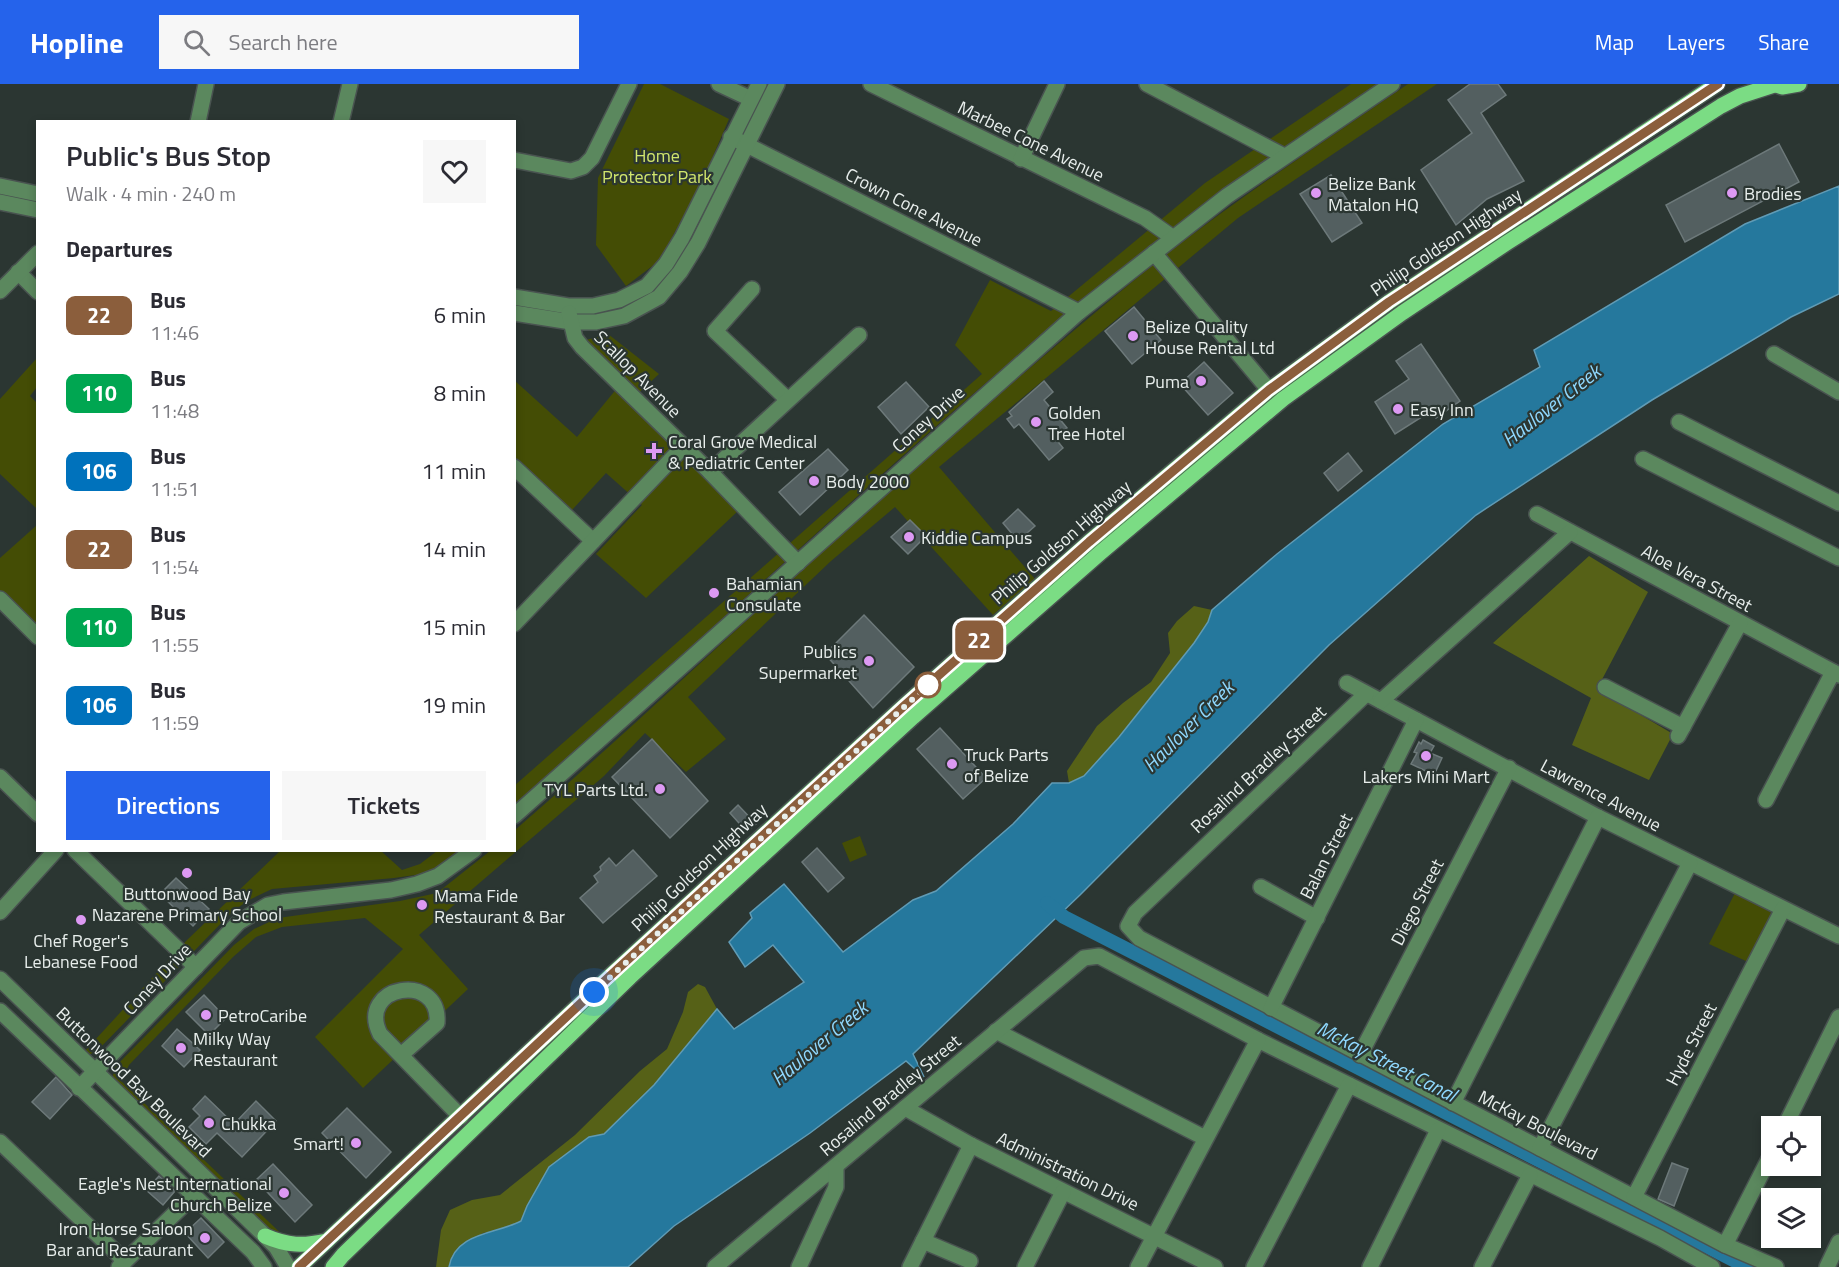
<!DOCTYPE html>
<html lang="en">
<head>
<meta charset="utf-8">
<style>
	body { margin:0; font-family:"Titillium Web",sans-serif; background:#f7f7f7; color:#2b2b33; height:100vh; display:flex; flex-direction:column; font-size:22px; white-space:nowrap }
	* { box-sizing:border-box; margin:0 }
	p { font-size:20px; color:#7c7c81 }
	.icon { flex:none; width:33px; height:33px; fill:none; stroke:currentColor; stroke-width:2; stroke-linecap:round; stroke-linejoin:round }
	.map { position:relative; flex:1; overflow:hidden }
	.sheet { position:absolute; left:36px; top:36px; width:480px; height:732px; display:flex; flex-direction:column; background:#fff; border-radius:0px; box-shadow:0 3px 9px #0003 }
	.sheet>* { flex:none }
	.badge { padding:0 12px; border-radius:9px; font-size:21px; line-height:39px }
	.controls { position:absolute; left:1761px; top:1032px; display:grid; gap:12px }
	.controls a { display:grid; place-items:center; width:60px; height:60px; border-radius:0px; background:#fff; box-shadow:0 3px 9px #0003; font-size:30px }
	.you { position:absolute; width:30px; height:30px; margin:-15px; border:4px solid #fff; border-radius:50%; background:#1a73e8; box-shadow:0 0 0 9px #1a73e833 }
	.map>.badge { position:absolute; translate:-50% -50%; box-shadow:0 0 0 3px #fff }
	h2 { padding:0 30px; font-size:22px; line-height:54px }
	.round { display:grid; place-items:center; flex:none; width:63px; height:63px; border-radius:0px; background:#f7f7f7 }
	.head { display:flex; align-items:center; justify-content:space-between; height:102px; padding:0 30px }
	h1 { font-size:28px; font-weight:600; line-height:45px }
	.action { display:flex; gap:12px; margin-top:auto; padding:12px 30px }
	.action a { flex:1; height:69px; border-radius:0px; background:#2563eb; color:#fff; font-size:24px; font-weight:600; line-height:69px; text-align:center }
	.action a+a { background:#f7f7f7; color:#2b2b33 }
	ul { padding:0; list-style:none }
	li { display:flex; align-items:center; gap:18px; height:78px; padding:0 30px }
	li div { flex:1 }
	li b { display:block; font-size:22px }
	li em { font-style:normal }
	li .badge { min-width:66px; font-weight:700; text-align:center }
	header { display:flex; align-items:center; gap:36px; box-sizing:border-box; height:84px; padding:0 30px; background:#2563eb; color:#fff }
	header strong { font-size:28px }
	nav { display:flex; gap:33px; margin-inline-start:auto; font-size:21px }
	.search { width:420px; height:54px; background:#f7f7f7; display:flex; align-items:center; gap:15px; box-sizing:border-box; padding:0 21px; border-radius:0px; color:#7c7c81; font-size:22px }
	.map>svg:first-child { display:block }
</style>
</head>
<body>
<header>
<strong>Hopline</strong>
<div class="search"><svg class="icon" aria-label="search" viewBox="0 0 24 24"><circle cx="10" cy="10" r="6"/><path d="M15 15l6 6"/></svg>Search here</div>
<nav><a>Map</a><a>Layers</a><a>Share</a></nav>
</header>
<div class="map">
<svg width="1839" height="1183" viewBox="0 0 1839 1183">
	<rect width="100%" height="100%" fill="#2b3632"/>
	<g fill="#444d05">
		<polygon points="644,0 660,0 729,35 700,102 659,177 626,202 596,161 598,94"/>
		<path d="M 1351,0 L 1378,0 C 1311,46 1242,89 1179,139 C 947,321 736,527 515,720 L 514,702 L 982,290 L 955,261 L 990,196 L 1051,227 L 1205,99 Z"/>
		<path d="M 1408,0 L 1437,0 L 1238,134 L 939,383 L 1035,495 L 993,531 L 895,423 L 831,477 L 688,613 L 726,655 L 686,688 L 645,649 L 604,692 L 419,851 L 468,905 L 363,1004 L 315,953 L 403,865 L 365,834 L 282,843 L 256,853 L 233,873 L 129,981 L 121,997 L 290,1158 L 261,1141 L 112,995 L 115,983 L 234,861 L 254,845 L 278,834 L 400,817 L 437,809 L 490,767 L 514,766 L 515,746 C 621,654 723,557 827,463 C 927,373 1028,284 1132,198 C 1219,126 1315,64 1408,0 Z"/>
		<polygon points="608,250 659,290 632,315 739,426 646,514 596,470 642,421 606,389 572,426 515,377 514,296 577,353 618,303 570,256 586,256"/>
		<polygon points="37,274 37,303 30,312 37,319 37,425 0,390 0,315"/>
		<polygon points="37,441 37,550 0,515 0,474"/>
		<polygon points="860,752 867,771 850,778 842,759"/>
		<polygon points="280,767 381,767 402,786 420,780 437,767 461,767 429,789 394,794 272,805 249,816 233,827 97,967 86,972 83,969 187,856"/>
		<polygon points="1735,809 1772,829 1748,878 1709,860"/>
	</g>
	<g fill="#566117">
		<polygon points="1589,472 1648,508 1597,605 1673,650 1649,696 1572,661 1591,614 1493,559"/>
		<polygon points="1194,522 1212,526 1208,538 1194,559 1119,653 1084,692 1069,699 1067,687 1097,642 1123,619 1151,598 1170,569 1168,549 1177,537"/>
		<polygon points="698,900 705,903 717,925 654,1002 604,1050 589,1053 527,1122 521,1137 506,1145 483,1149 449,1180 449,1183 436,1183 441,1146 450,1126 472,1116 500,1111 575,1051 640,987 667,965 683,928 688,908"/>
	</g>
	<path fill="#25789d" stroke="#609bb5" stroke-width="1.5" d="M 1839,102 L 1839,210 L 1791,233 L 1652,316 L 1476,431 L 1329,561 L 1080,811 L 913,970 L 924,993 L 906,977 L 810,1049 L 674,1142 L 628,1183 L 449,1183 C 455,1148 497,1150 521,1137 L 527,1122 L 549,1083 L 589,1053 L 604,1050 L 654,1001 L 717,925 L 734,945 L 804,898 L 773,861 L 745,883 L 729,858 L 752,834 L 750,829 L 784,800 L 843,868 L 913,816 L 936,807 L 1013,740 L 1052,699 L 1069,699 L 1084,692 L 1119,653 L 1194,559 L 1208,538 L 1212,526 L 1277,470 L 1443,340 L 1540,283 L 1534,266 L 1745,140 Z"/>
	<g fill="none" stroke-linecap="round" stroke-linejoin="round">
		<polyline stroke="#25789d" stroke-width="14" points="1047,819 1064,833 1747,1183"/>
	</g>
	<g fill="#535f60" stroke="#6d797a" stroke-width="1.5">
		<polygon points="1470,0 1498,0 1506,11 1481,29 1524,97 1487,115 1456,141 1421,86 1472,49 1448,16"/>
		<polygon points="1779,60 1799,98 1685,158 1666,121"/>
		<polygon points="1331,91 1362,139 1332,158 1300,110"/>
		<polygon points="1134,223 1161,256 1132,280 1105,247"/>
		<polygon points="1421,260 1460,317 1436,334 1431,327 1395,350 1375,318 1409,295 1396,277"/>
		<polygon points="1204,278 1233,309 1208,331 1180,300"/>
		<polygon points="1044,297 1053,308 1044,316 1067,344 1055,354 1063,364 1049,376 1019,340 1014,344 1007,335 1012,332 1009,328"/>
		<polygon points="906,298 929,323 901,350 878,323"/>
		<polygon points="828,365 848,386 800,431 779,408"/>
		<polygon points="1348,369 1362,387 1338,407 1324,389"/>
		<polygon points="1018,425 1035,442 1018,457 1003,439"/>
		<polygon points="910,436 926,452 908,470 891,453"/>
		<polygon points="864,531 914,583 873,624 825,570"/>
		<polygon points="940,644 986,694 963,715 917,665"/>
		<polygon points="652,655 708,717 670,754 612,693"/>
		<polygon points="1423,656 1434,662 1430,669 1442,674 1434,691 1411,680 1417,669 1414,668 1419,658 1421,660"/>
		<polygon points="738,721 756,740 747,748 730,729"/>
		<polygon points="817,764 844,794 828,808 802,778"/>
		<polygon points="633,766 657,792 603,839 580,814 598,798 594,792 601,786 600,783 609,774 616,782"/>
		<polygon points="176,794 209,825 193,842 160,810"/>
		<polygon points="204,911 226,934 209,951 186,928"/>
		<polygon points="177,945 200,966 184,983 162,962"/>
		<polygon points="56,993 72,1011 50,1035 32,1018"/>
		<polygon points="205,1012 234,1040 256,1017 276,1037 242,1073 217,1049 206,1060 189,1043 200,1032 193,1025"/>
		<polygon points="347,1024 391,1068 366,1094 322,1049"/>
		<polygon points="1672,1079 1688,1085 1674,1122 1658,1115"/>
		<polygon points="273,1080 312,1121 295,1138 256,1096"/>
		<polygon points="159,1092 175,1107 163,1121 146,1106"/>
		<polygon points="201,1134 224,1158 208,1174 185,1149"/>
	</g>
	<g fill="none" stroke-linecap="round" stroke-linejoin="round">
		<g stroke="#495350" stroke-width="18">
			<g id="minor">
				<polyline points="719,0 751,15"/>
				<polyline points="871,0 1145,134 1172,153"/>
				<polyline points="1147,0 1284,72"/>
				<polyline points="198,38 206,0"/>
				<polyline points="341,38 350,0"/>
				<polyline points="731,53 1079,228"/>
				<polyline points="1021,75 1057,0"/>
				<polyline points="514,76 571,87 583,83 592,74 629,0"/>
				<polyline points="0,102 38,110"/>
				<polyline points="0,118 38,126"/>
				<polyline points="1154,169 1269,306"/>
				<polyline points="18,188 38,208"/>
				<polyline points="752,205 715,247 787,315"/>
				<polyline points="0,207 38,169"/>
				<polyline points="514,213 568,222 593,222 619,216 647,202 666,180 682,154 759,0"/>
				<polyline points="514,229 571,238 596,238 624,232 659,213 680,188 698,159 777,0"/>
				<polyline points="569,229 575,254 582,263 710,388 798,479"/>
				<polyline points="1774,270 1839,308"/>
				<polyline points="1679,338 1839,419"/>
				<polyline points="1643,375 1839,474"/>
				<polyline points="514,383 593,457"/>
				<polyline points="710,388 859,251"/>
				<polyline points="1537,430 1839,591"/>
				<polyline points="0,515 38,553"/>
				<polyline points="514,540 684,362"/>
				<polyline points="1347,599 1598,733 1839,852"/>
				<polyline points="1605,603 1683,643"/>
				<polyline points="1366,610 1135,829 1128,842 1139,854 1725,1161 1776,1183"/>
				<polyline points="1381,617 1570,448"/>
				<polyline points="1678,652 1740,539"/>
				<polyline points="0,693 38,730"/>
				<polyline points="1766,716 1833,588"/>
				<polyline points="514,732 1079,228 1227,112 1392,0"/>
				<polyline points="75,766 196,883"/>
				<polyline points="1261,803 1317,834"/>
				<polyline points="0,828 56,766"/>
				<polyline points="0,895 265,1152 276,1163 288,1183"/>
				<polyline points="1271,924 1416,636"/>
				<polyline points="0,927 253,1168 264,1183"/>
				<polyline points="996,947 1205,1054"/>
				<path d="M 401,971 L 437,939 C 441,887 356,901 380,950 L 461,1033"/>
				<polyline points="1360,971 1509,684"/>
				<polyline points="79,1004 239,838 268,821 283,818 391,806 417,800 438,792 474,766"/>
				<polyline points="1453,1019 1598,733"/>
				<polyline points="905,1024 971,1061 1215,1183"/>
				<polyline points="1785,1042 1839,933"/>
				<polyline points="0,1058 125,1177"/>
				<polyline points="1540,1064 1690,779"/>
				<polyline points="1634,1113 1783,825"/>
				<polyline points="923,1157 970,1177"/>
				<polyline points="1725,1161 1772,1069"/>
				<polyline points="119,1183 194,1111"/>
				<polyline points="715,1183 1084,874 1099,872 1258,956 1660,1154 1712,1183"/>
				<polyline points="799,1183 836,1103 836,1084"/>
				<polyline points="910,1183 971,1061"/>
				<polyline points="1025,1183 1063,1108"/>
				<polyline points="1138,1183 1258,956"/>
				<polyline points="1254,1183 1349,1001"/>
				<polyline points="1370,1183 1438,1046"/>
				<polyline points="1482,1183 1530,1091"/>
				<polyline points="1827,1183 1839,1158"/>
			</g>
		</g>
		<g stroke="#495350" stroke-width="18">
			<g id="major">
				<polyline points="1773,0 1782,3 1799,0"/>
				<path d="M 265,1152 C 288,1162 303,1162 327,1157"/>
				<polyline points="299,1183 610,892 904,622 1089,458 1269,306 1389,218 1717,0"/>
				<polyline points="333,1183 343,1171 630,893 913,633 1100,469 1283,315 1402,229 1508,158 1721,22 1740,12 1774,1"/>
			</g>
		</g>
		<use href="#minor" stroke="#5b885e" stroke-width="15"/>
		<use href="#major" stroke="#7bdc84" stroke-width="15"/>
	</g>
	<g fill="none" stroke-linecap="round" stroke-linejoin="round">
		<g stroke="#fff" stroke-width="14">
			<polyline id="line" points="299,1183 610,892 904,622 1089,458 1269,306 1389,218 1718,0"/>
		</g>
		<use href="#line" stroke="#8b5e3c" stroke-width="9"/>
		<polyline stroke="#e8eeec" stroke-width="6" stroke-dasharray="0 10.8" points="594,908 928,601"/>
	</g>
	<g fill="#dd99f3" stroke="#2b3632" stroke-width="2">
		<circle cx="1316" cy="109" r="6"/>
		<circle cx="1732" cy="109" r="6"/>
		<circle cx="1133" cy="252" r="6"/>
		<circle cx="1201" cy="297" r="6"/>
		<circle cx="1398" cy="325" r="6"/>
		<circle cx="1036" cy="338" r="6"/>
		<path d="M651 358h6v6h6v6h-6v6h-6v-6h-6v-6h6z"/>
		<circle cx="814" cy="397" r="6"/>
		<circle cx="909" cy="453" r="6"/>
		<circle cx="714" cy="509" r="6"/>
		<circle cx="869" cy="577" r="6"/>
		<circle cx="1426" cy="672" r="6"/>
		<circle cx="952" cy="680" r="6"/>
		<circle cx="660" cy="705" r="6"/>
		<circle cx="187" cy="789" r="6"/>
		<circle cx="422" cy="821" r="6"/>
		<circle cx="81" cy="836" r="6"/>
		<circle cx="206" cy="931" r="6"/>
		<circle cx="181" cy="964" r="6"/>
		<circle cx="209" cy="1039" r="6"/>
		<circle cx="356" cy="1059" r="6"/>
		<circle cx="284" cy="1109" r="6"/>
		<circle cx="205" cy="1154" r="6"/>
	</g>
	<circle fill="#fff" stroke="#8b5e3c" stroke-width="3" cx="928" cy="601" r="12"/>
	<g text-anchor="middle" dominant-baseline="central" stroke-width="4.5" stroke-linejoin="round" paint-order="stroke">
		<g font-size="18" fill="#e8eeec" stroke="#2b3632">
			<text transform="translate(1031 57) rotate(26)">Marbee Cone Avenue</text>
			<text transform="translate(914 123) rotate(27)">Crown Cone Avenue</text>
			<text transform="translate(1446 158) rotate(-34)">Philip Goldson Highway</text>
			<text transform="translate(638 290) rotate(45)">Scallop Avenue</text>
			<text transform="translate(928 335) rotate(-42)">Coney Drive</text>
			<text transform="translate(1061 458) rotate(-41)">Philip Goldson Highway</text>
			<text transform="translate(1697 494) rotate(28)">Aloe Vera Street</text>
			<text transform="translate(1258 685) rotate(-43)">Rosalind Bradley Street</text>
			<text transform="translate(1601 711) rotate(28)">Lawrence Avenue</text>
			<text transform="translate(1326 772) rotate(-63)">Balan Street</text>
			<text transform="translate(699 783) rotate(-43)">Philip Goldson Highway</text>
			<text transform="translate(1417 818) rotate(-63)">Diego Street</text>
			<text transform="translate(157 895) rotate(-47)">Coney Drive</text>
			<text transform="translate(1691 960) rotate(-63)">Hyde Street</text>
			<text transform="translate(134 998) rotate(44)">Buttonwood Bay Boulevard</text>
			<text transform="translate(890 1011) rotate(-40)">Rosalind Bradley Street</text>
			<text transform="translate(1538 1041) rotate(27)">McKay Boulevard</text>
			<text transform="translate(1068 1087) rotate(26)">Administration Drive</text>
		</g>
		<g font-size="18" fill="#d2e66c" stroke="#2b3632">
			<text x="657" y="71">Home<tspan x="657" dy="21">Protector Park</tspan></text>
		</g>
		<g font-size="18" fill="#e8eeec" stroke="#2b3632" text-anchor="start">
			<text x="1328" y="99">Belize Bank<tspan x="1328" dy="21">Matalon HQ</tspan></text>
			<text x="1744" y="109">Brodies</text>
			<text x="1145" y="242">Belize Quality<tspan x="1145" dy="21">House Rental Ltd</tspan></text>
			<text x="1189" y="297" text-anchor="end">Puma</text>
			<text x="1410" y="325">Easy Inn</text>
			<text x="1048" y="328">Golden<tspan x="1048" dy="21">Tree Hotel</tspan></text>
			<text x="668" y="357">Coral Grove Medical<tspan x="668" dy="21">&amp; Pediatric Center</tspan></text>
			<text x="826" y="397">Body 2000</text>
			<text x="921" y="453">Kiddie Campus</text>
			<text x="726" y="499">Bahamian<tspan x="726" dy="21">Consulate</tspan></text>
			<text x="857" y="567" text-anchor="end">Publics<tspan x="857" dy="21">Supermarket</tspan></text>
			<text x="964" y="670">Truck Parts<tspan x="964" dy="21">of Belize</tspan></text>
			<text x="1426" y="692" text-anchor="middle">Lakers Mini Mart</text>
			<text x="648" y="705" text-anchor="end">TYL Parts Ltd.</text>
			<text x="187" y="809" text-anchor="middle">Buttonwood Bay<tspan x="187" dy="21">Nazarene Primary School</tspan></text>
			<text x="434" y="811">Mama Fide<tspan x="434" dy="21">Restaurant &amp; Bar</tspan></text>
			<text x="81" y="856" text-anchor="middle">Chef Roger's<tspan x="81" dy="21">Lebanese Food</tspan></text>
			<text x="218" y="931">PetroCaribe</text>
			<text x="193" y="954">Milky Way<tspan x="193" dy="21">Restaurant</tspan></text>
			<text x="221" y="1039">Chukka</text>
			<text x="344" y="1059" text-anchor="end">Smart!</text>
			<text x="272" y="1099" text-anchor="end">Eagle's Nest International<tspan x="272" dy="21">Church Belize</tspan></text>
			<text x="193" y="1144" text-anchor="end">Iron Horse Saloon<tspan x="193" dy="21">Bar and Restaurant</tspan></text>
		</g>
		<g font-size="20" font-style="italic" fill="#8fd8fe" stroke="#2b3632">
			<text transform="translate(1551 321) rotate(-38)">Haulover Creek</text>
			<text transform="translate(1188 642) rotate(-45)">Haulover Creek</text>
			<text transform="translate(819 959) rotate(-40)">Haulover Creek</text>
			<text transform="translate(1387 977) rotate(27)">McKay Street Canal</text>
		</g>
	</g>
</svg>
<div class="controls">
<a><svg class="icon" aria-label="locate" viewBox="0 0 24 24"><circle cx="12" cy="12" r="6"/><path d="M12 2v4M12 18v4M2 12h4M18 12h4"/></svg></a>
<a><svg class="icon" aria-label="layers" viewBox="0 0 24 24"><path d="M12 4l9 5-9 5-9-5zM3 14l9 5 9-5"/></svg></a>
</div>
<div class="you" style="left:594px;top:908px"></div>
<b class="badge" style="left:979px;top:556px;background:#8b5e3c;color:#fff">22</b>
<section class="sheet">
<div class="head"><div><h1>Public's Bus Stop</h1><p>Walk · 4 min · 240 m</p></div><a class="round"><svg class="icon" aria-label="heart" viewBox="0 0 24 24"><path d="M12 20l-8-8c-3-5 5-10 8-4 3-6 11-1 8 4z"/></svg></a></div>
<h2>Departures</h2>
<ul>
<li><span class="badge" style="background:#8b5e3c;color:#fff">22</span><div><b>Bus</b><p>11:46</p></div><em>6 min</em></li>
<li><span class="badge" style="background:#00a651;color:#fff">110</span><div><b>Bus</b><p>11:48</p></div><em>8 min</em></li>
<li><span class="badge" style="background:#0072bc;color:#fff">106</span><div><b>Bus</b><p>11:51</p></div><em>11 min</em></li>
<li><span class="badge" style="background:#8b5e3c;color:#fff">22</span><div><b>Bus</b><p>11:54</p></div><em>14 min</em></li>
<li><span class="badge" style="background:#00a651;color:#fff">110</span><div><b>Bus</b><p>11:55</p></div><em>15 min</em></li>
<li><span class="badge" style="background:#0072bc;color:#fff">106</span><div><b>Bus</b><p>11:59</p></div><em>19 min</em></li>
</ul>
<div class="action"><a>Directions</a><a>Tickets</a></div>
</section>
</div>
</body>
</html>
